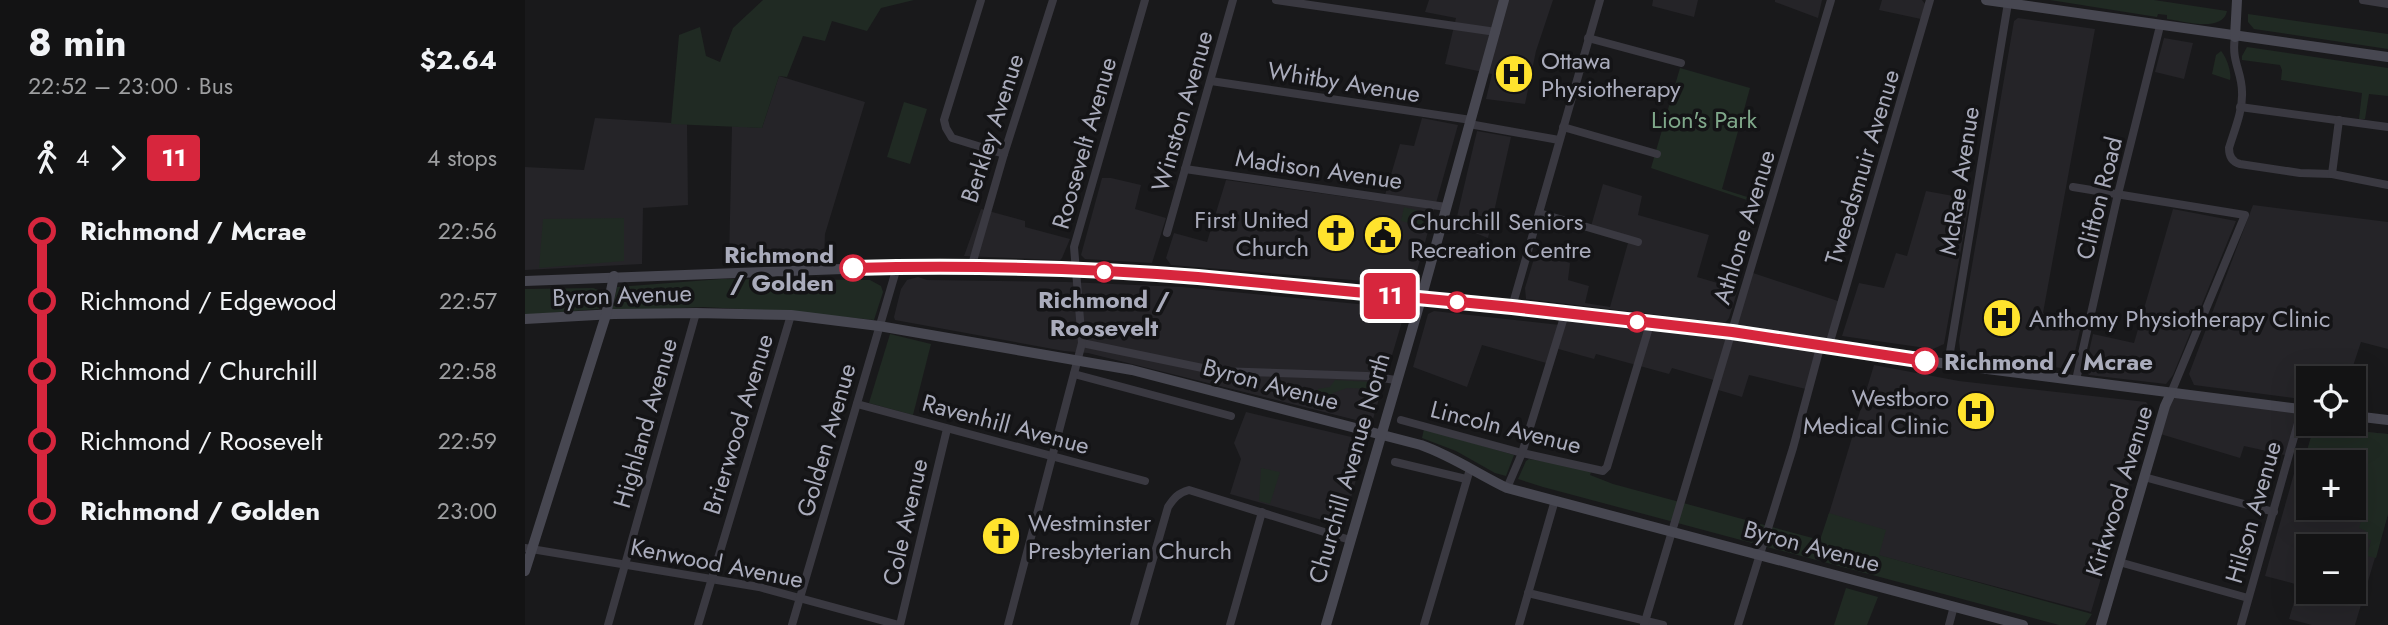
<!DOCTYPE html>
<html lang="en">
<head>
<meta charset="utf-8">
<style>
	body { margin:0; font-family:Jost,sans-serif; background:#202022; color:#f1f3f6; height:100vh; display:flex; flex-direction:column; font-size:26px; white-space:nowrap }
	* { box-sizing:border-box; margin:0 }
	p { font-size:23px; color:#9d9ea0 }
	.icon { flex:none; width:38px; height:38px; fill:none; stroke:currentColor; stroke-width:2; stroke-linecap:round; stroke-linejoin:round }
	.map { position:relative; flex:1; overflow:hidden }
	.drawer { display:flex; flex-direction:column; background:#131314; width:525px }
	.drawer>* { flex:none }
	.badge { padding:0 14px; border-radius:5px; font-size:24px; line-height:46px }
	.fabs { position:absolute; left:1771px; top:366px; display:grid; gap:14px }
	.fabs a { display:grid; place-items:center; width:70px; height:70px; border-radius:0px; background:#131314; box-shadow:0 7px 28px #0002,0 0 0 2px #323234; font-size:35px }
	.map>.badge { position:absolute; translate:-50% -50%; box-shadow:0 0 0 4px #fff }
	.legs { display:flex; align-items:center; gap:10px; height:77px; padding:0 28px; font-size:23px }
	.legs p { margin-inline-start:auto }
	.summary { display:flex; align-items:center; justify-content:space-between; height:119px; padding:0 28px }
	h1 { font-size:38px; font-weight:700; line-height:52px }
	ul { padding:0 28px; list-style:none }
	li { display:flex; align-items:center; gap:24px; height:70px; font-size:26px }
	li i { display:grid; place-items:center; width:10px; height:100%; margin:0 9px; background:currentColor }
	li i::after { content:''; width:18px; height:18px; margin:-9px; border:5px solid; border-radius:50%; background:#131314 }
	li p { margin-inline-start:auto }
	li:first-child i { background:linear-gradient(#0000 50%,currentColor 0) }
	li:last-child i { background:linear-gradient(currentColor 50%,#0000 0) }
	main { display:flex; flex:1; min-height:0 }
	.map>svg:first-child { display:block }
</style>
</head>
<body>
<main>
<section class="drawer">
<div class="summary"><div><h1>8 min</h1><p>22:52 – 23:00 · Bus</p></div><b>$2.64</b></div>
<div class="legs"><svg class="icon" aria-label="walk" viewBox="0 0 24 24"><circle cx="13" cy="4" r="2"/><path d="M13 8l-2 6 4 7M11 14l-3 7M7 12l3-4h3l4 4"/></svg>4<svg class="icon" aria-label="forward" viewBox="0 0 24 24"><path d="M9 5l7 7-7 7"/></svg><b class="badge" style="background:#d7263d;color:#fff">11</b><p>4 stops</p></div>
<ul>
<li><i style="color:#d7263d"></i><b>Richmond / Mcrae</b><p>22:56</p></li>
<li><i style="color:#d7263d"></i><span>Richmond / Edgewood</span><p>22:57</p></li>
<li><i style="color:#d7263d"></i><span>Richmond / Churchill</span><p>22:58</p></li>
<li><i style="color:#d7263d"></i><span>Richmond / Roosevelt</span><p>22:59</p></li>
<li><i style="color:#d7263d"></i><b>Richmond / Golden</b><p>23:00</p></li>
</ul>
</section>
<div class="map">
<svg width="1863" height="625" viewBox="0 0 1863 625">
	<rect width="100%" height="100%" fill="#19191b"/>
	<g fill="#252428" fill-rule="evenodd">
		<polygon points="904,0 1028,0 1011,51 1000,104 961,99 967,74 920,64 931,18 900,12"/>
		<polygon points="1128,0 1173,0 1169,17 1127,6"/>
		<polygon points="1250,0 1297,0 1293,18 1250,2"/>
		<polygon points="1357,0 1397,0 1400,4 1396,19 1354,10"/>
		<polygon points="1493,18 1570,29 1518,313 1557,321 1547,365 1543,369 1442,355 1435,350 1434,341 1489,21"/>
		<polygon points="1639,38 1668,43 1659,79 1630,72"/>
		<polygon points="254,76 340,102 300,234 299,259 204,262 207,126 237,128"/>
		<polygon points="70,118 162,124 163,205 118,208 117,264 0,270 0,167 59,170"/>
		<polygon points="897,118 933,125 888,285 646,265 641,258 649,233 682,242 701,180 858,202 875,144 889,146"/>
		<polygon points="952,131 986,137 963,238 930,225"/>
		<polygon points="577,178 586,178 616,185 610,209 641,218 627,263 560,259 556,255"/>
		<polygon points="1078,184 1117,196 1113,215 1184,235 1172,277 1213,289 1204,318 1200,323 1001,299 1000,288 1011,252 1045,263 1043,280 1064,286 1060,303 1085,307 1103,243 1065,230"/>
		<polygon points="1401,191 1445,199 1419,344 1408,349 1317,336 1334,283 1359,288 1371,253 1382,256"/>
		<polygon points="1728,205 1863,222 1863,349 1836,342 1824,378 1783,378 1783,400 1669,385 1664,374"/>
		<polygon points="456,209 500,221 500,227 545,239 537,258 535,260 439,256"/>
		<polygon points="1648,209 1711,221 1648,375 1641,384 1564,375 1560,369 1568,334 1609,343"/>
		<polygon points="1225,272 1316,302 1304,345 1297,344 1285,390 1224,375 1217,397 1190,389 1192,381 1147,368 1144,374 1071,354 1069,359 1030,348 1025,364 957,345 942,387 888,367 903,314 909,311 1035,325 1040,314 1207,332"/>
		<polygon points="393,277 402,280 542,282 657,287 874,308 878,310 879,315 848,419 839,422 563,353 539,351 370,320 369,317 376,289 382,280"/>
		<polygon points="1349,365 1434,381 1621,402 1624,406 1624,416 1566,612 1296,540"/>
		<polygon points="1646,393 1777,409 1764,456 1719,446 1715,458 1632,433"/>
		<polygon points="721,412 839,440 841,444 818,526 705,494 716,459 709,443"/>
		<path d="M 1789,427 L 1863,434 L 1863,514 L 1830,625 L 1787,625 L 1764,619 L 1774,585 L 1740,576 L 1772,463 L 1778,464 ZM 1783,462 L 1829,462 L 1829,508 L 1783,508 ZM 1783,546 L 1829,546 L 1829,592 L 1783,592 Z"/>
	</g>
	<g fill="#202a23">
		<polygon points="238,0 389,0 356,8 342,31 307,21 300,41 278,36 262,77 254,76 237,128 146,124 154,35 175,27 181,56 195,62 208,28"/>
		<path d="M 1525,0 L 1629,0 L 1702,11 C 1698,33 1658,21 1642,19 L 1642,15 L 1633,14 L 1632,17 Z"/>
		<polygon points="1723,14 1863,34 1863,49 1729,29 1723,22"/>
		<polygon points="1722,47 1863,68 1863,96 1844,94 1840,119 1834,119 1837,93 1756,80 1757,70 1755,65 1717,60 1717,56"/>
		<path d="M 1696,51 C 1701,56 1707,73 1705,80 L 1687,74 L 1691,55 Z"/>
		<polygon points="1155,68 1225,88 1197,189 1235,201 1234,204 1126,168"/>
		<polygon points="379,102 402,109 385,164 362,157"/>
		<polygon points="879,207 905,214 907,216 904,228 876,221"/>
		<polygon points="99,218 99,261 14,268 18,219"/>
		<polygon points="196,279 345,280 356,286 358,292 349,320 271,312 178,307 87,311 92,287"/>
		<polygon points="68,288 76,291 74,309 0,315 0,289"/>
		<polygon points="365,334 406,344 388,415 344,403"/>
		<polygon points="810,380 847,382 854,387 852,389 822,388 808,393 795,403 793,400 793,389 805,387"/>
		<polygon points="1789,427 1863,434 1863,514 1851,558 1842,556 1846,540 1839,538 1841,531 1834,528 1836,521 1829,519 1839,483 1829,479 1829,462 1783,462 1783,466 1778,465"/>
		<polygon points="899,429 989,455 981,476 970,473 931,451 897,438"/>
		<polygon points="1004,459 1067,469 1065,475 1088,484 1295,540 1304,513 1361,530 1354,555 1567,614 1560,625 1534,625 1018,487 993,479 1001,461"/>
		<polygon points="736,468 755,472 745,504 734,501"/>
		<polygon points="1321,588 1353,597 1342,625 1309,625"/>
	</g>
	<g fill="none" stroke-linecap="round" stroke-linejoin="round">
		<g stroke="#3a3941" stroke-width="8">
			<polyline points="456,0 419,120 421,128 427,138 479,154"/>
			<polyline points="751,0 971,32"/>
			<polyline points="1838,0 1863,4"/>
			<path d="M 1710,37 C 1706,62 1717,71 1717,92 C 1718,111 1709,131 1704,148 C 1704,156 1707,162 1715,164 L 1775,173 L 1807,174 L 1863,185"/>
			<polyline points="1063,38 1156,63"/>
			<polyline points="686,81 946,120"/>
			<polyline points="1715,107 1863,127"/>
			<polyline points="944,124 1034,140"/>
			<polyline points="1038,127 1132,154"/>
			<polyline points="660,169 921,207"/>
			<polyline points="1807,174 1814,120"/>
			<polyline points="1548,187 1720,215 1646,393"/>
			<polyline points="1014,213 1113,242"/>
			<polyline points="642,233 708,0"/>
			<polyline points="446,268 479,154 528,0"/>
			<polyline points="987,307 1075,0"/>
			<polyline points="557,343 692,371 842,376 871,380"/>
			<polyline points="1304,345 1405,0"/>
			<polyline points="1423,364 1483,3"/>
			<polyline points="549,374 706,416"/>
			<polyline points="1551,380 1593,194 1635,26"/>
			<polyline points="332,404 620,481"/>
			<polyline points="876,420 997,453 1078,471 1082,467 1125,324"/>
			<polyline points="870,462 941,479"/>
			<polyline points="1619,477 1749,512"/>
			<polyline points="982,488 997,453 1040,314"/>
			<polyline points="0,548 234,587 374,625"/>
			<polyline points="1594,562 1723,598"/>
			<polyline points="1003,593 1138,625"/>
			<polyline points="83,625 171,313"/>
			<polyline points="173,625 266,315"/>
			<polyline points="267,625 372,267"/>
			<polyline points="375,625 422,429"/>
			<polyline points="483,625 557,343 549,247 620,0"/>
			<path d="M 609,625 L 643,507 C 649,498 653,493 664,490 L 825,540"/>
			<polyline points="705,625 737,512"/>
			<polyline points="899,625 945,469"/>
			<polyline points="994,625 1030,500"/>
			<polyline points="1119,625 1306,0"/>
			<polyline points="1213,625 1268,448 1296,344"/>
			<polyline points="1424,625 1429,606"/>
			<polyline points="1716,625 1777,409"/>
		</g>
		<g stroke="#474751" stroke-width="10">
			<polyline points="1461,0 1863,57"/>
			<polyline points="1710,37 1712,0"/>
			<polyline points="0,281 372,267 631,273 987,307 1207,332 1423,364 1783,410"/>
			<path d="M 0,319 L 89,314 L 171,313 L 266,315 L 354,326 L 607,370 L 896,445 C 927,456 953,474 982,488 L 1498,625"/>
			<polyline points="1829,416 1863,420"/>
			<polyline points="0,571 81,315 89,276"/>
			<polyline points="801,625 896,299 979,0"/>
			<polyline points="1576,625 1640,406 1646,393"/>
		</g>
	</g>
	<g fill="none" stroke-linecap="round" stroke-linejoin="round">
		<g stroke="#fff" stroke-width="16">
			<path id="line-1" d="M 328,268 C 442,265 559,268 673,277 L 987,307 L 1207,332 L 1400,361"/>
		</g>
		<use href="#line-1" stroke="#d7263d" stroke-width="10"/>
	</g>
	<defs>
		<g id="hospital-disc" transform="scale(2.0125)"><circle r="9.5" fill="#ffe32d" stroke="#141416"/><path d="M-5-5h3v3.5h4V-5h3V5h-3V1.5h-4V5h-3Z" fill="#111"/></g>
		<g id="church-disc" transform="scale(2.0125)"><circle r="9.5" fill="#ffe32d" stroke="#141416"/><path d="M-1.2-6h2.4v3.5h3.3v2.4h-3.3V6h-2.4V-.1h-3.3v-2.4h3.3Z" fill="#111"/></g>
		<g id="civic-disc" transform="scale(2.0125)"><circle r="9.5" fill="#ffe32d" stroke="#141416"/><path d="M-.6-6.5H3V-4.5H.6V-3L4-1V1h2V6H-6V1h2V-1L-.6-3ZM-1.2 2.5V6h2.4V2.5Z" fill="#111"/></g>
	</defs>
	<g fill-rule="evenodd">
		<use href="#hospital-disc" x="989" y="74"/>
		<use href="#church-disc" x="811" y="233"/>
		<use href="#civic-disc" x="858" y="235"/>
		<use href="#hospital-disc" x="1477" y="318"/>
		<use href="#hospital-disc" x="1451" y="411"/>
		<use href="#church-disc" x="476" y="536"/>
	</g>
	<g fill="#fff" stroke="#d7263d" stroke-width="3.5">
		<circle cx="328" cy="268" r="12"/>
		<circle cx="579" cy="272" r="9"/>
		<circle cx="932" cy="302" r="9"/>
		<circle cx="1112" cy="322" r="9"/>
		<circle cx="1400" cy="361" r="12"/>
	</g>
	<g text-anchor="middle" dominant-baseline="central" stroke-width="7" stroke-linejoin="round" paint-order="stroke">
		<g font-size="24" fill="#aaacbc" stroke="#141416" text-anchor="start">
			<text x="1016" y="60">Ottawa<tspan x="1016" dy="28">Physiotherapy</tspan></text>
			<text x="784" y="219" text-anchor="end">First United<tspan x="784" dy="28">Church</tspan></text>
			<text x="885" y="221">Churchill Seniors<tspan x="885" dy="28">Recreation Centre</tspan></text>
			<text x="1504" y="318">Anthomy Physiotherapy Clinic</text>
			<text x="1424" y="397" text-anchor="end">Westboro<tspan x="1424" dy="28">Medical Clinic</tspan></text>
			<text x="503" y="522">Westminster<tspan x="503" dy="28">Presbyterian Church</tspan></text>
		</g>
		<g font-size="24" fill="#aaacbc" stroke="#141416">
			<text transform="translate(819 82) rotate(9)">Whitby Avenue</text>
			<text transform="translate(657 111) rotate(-74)">Winston Avenue</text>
			<text transform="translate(467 128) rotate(-72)">Berkley Avenue</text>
			<text transform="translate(559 143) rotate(-74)">Roosevelt Avenue</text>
			<text transform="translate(1337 167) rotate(-73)">Tweedsmuir Avenue</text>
			<text transform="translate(794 169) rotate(8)">Madison Avenue</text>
			<text transform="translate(1434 181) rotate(-81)">McRae Avenue</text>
			<text transform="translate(1574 198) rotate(-76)">Clifton Road</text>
			<text transform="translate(1219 227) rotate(-73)">Athlone Avenue</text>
			<text transform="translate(97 295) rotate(-2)">Byron Avenue</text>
			<text transform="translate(746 384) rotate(15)">Byron Avenue</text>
			<text transform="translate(120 423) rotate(-74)">Highland Avenue</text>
			<text transform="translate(213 424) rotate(-73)">Brierwood Avenue</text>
			<text transform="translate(481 424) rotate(15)">Ravenhill Avenue</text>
			<text transform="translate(981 427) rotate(14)">Lincoln Avenue</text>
			<text transform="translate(301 440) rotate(-74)">Golden Avenue</text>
			<text transform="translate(824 468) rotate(-74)">Churchill Avenue North</text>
			<text transform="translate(1594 491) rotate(-73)">Kirkwood Avenue</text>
			<text transform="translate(1728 512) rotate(-74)">Hilson Avenue</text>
			<text transform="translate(380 522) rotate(-77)">Cole Avenue</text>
			<text transform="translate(1287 546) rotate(15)">Byron Avenue</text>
			<text transform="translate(192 563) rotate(11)">Kenwood Avenue</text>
		</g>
		<g font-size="24" fill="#7fa88a" stroke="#141416">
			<text x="1179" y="119">Lion's Park</text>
		</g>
		<g font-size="24" font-weight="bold" fill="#aaacbc" stroke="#141416" text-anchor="end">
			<text x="309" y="254">Richmond<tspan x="309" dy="28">/ Golden</tspan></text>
			<text x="579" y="299" text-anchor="middle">Richmond /<tspan x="579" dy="28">Roosevelt</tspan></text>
			<text x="1419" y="361" text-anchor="start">Richmond / Mcrae</text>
		</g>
	</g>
</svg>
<div class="fabs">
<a><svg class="icon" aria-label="locate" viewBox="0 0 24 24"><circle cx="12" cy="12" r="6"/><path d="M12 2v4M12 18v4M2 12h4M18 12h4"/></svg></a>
<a>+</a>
<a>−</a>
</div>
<b class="badge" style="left:865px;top:296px;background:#d7263d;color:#fff">11</b>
</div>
</main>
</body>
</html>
